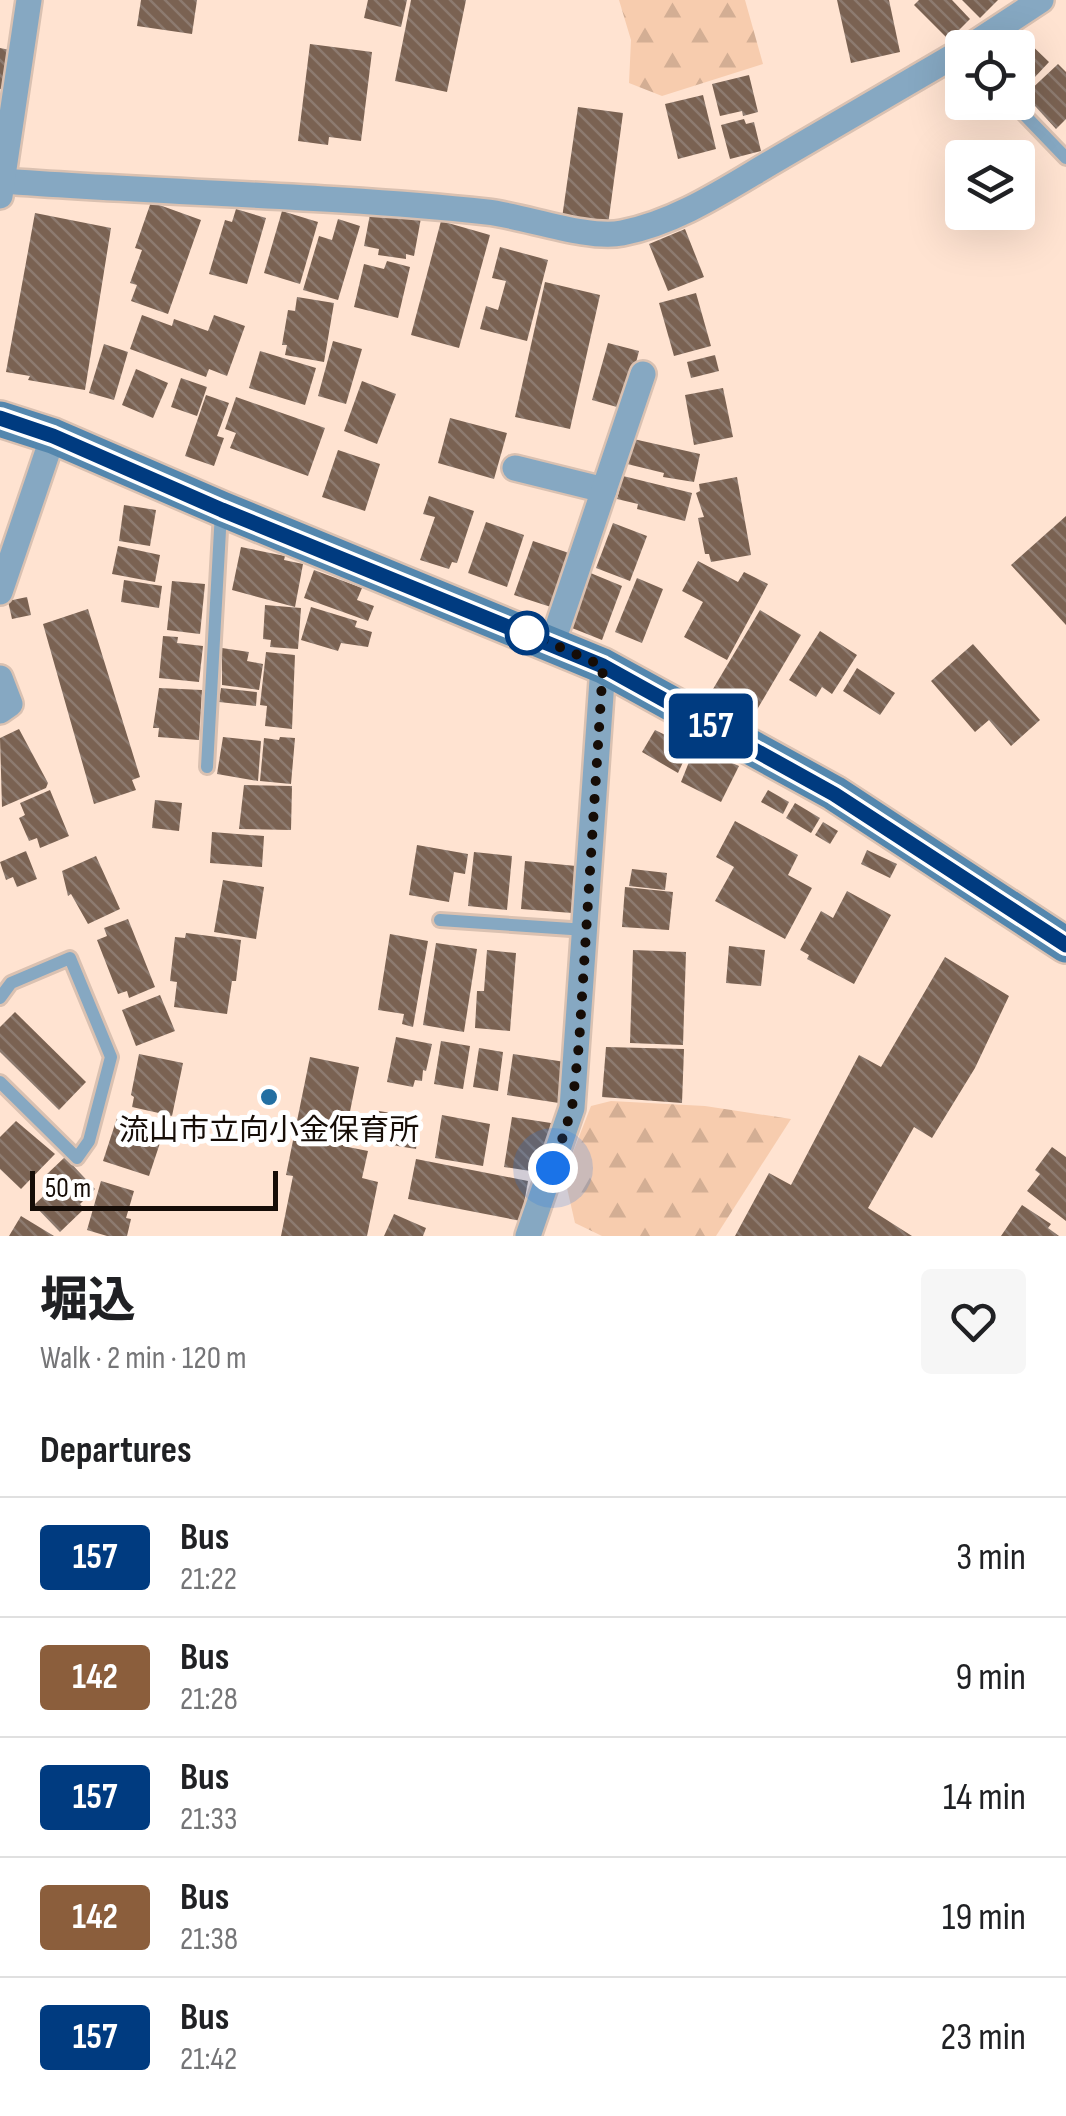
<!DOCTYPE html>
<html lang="en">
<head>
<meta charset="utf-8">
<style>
	body { margin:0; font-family:"Sofia Sans Condensed","Noto Sans JP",sans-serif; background:#f6f6f6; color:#202124; height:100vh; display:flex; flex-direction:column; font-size:38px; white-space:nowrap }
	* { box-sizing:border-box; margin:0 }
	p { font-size:32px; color:#757577 }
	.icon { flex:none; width:55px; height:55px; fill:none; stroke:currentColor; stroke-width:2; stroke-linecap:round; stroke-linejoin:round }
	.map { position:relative; height:1236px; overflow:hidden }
	.details { display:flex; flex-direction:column; background:#fff; flex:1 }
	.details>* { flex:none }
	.badge { padding:0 20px; border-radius:8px; font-size:35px; line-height:65px }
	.buttons { position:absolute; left:945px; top:30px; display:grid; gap:20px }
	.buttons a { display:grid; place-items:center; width:90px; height:90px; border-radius:10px; background:#fff; box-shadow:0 10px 40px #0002; font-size:50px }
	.scale { position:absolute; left:30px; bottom:25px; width:248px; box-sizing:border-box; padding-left:10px; border:5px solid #160d07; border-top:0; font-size:28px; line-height:35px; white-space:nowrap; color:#160d07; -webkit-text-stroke:8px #fff; paint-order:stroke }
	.you { position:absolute; width:50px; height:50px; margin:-25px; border:8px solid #fff; border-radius:50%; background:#1a73e8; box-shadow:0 0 0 15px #1a73e833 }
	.map>.badge { position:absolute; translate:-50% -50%; box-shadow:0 0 0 5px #fff }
	h2 { padding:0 40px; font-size:38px; line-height:90px }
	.round { display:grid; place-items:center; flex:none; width:105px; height:105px; border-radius:10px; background:#f6f6f6 }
	.overview { display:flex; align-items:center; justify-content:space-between; height:170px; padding:0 40px }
	h1 { font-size:48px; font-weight:800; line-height:75px }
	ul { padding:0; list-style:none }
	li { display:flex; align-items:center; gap:30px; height:120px; padding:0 40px; border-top:2px solid #e0e0e0 }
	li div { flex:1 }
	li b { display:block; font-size:38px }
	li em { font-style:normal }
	li .badge { min-width:110px; font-weight:700; text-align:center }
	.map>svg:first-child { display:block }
</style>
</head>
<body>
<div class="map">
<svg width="1066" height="1236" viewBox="0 0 1066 1236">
	<defs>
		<pattern id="forest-firs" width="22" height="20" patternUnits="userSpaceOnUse" patternTransform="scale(2.5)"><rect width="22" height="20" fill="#f7ccae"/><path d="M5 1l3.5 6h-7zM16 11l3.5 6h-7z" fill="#d3ae94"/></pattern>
		<pattern id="building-back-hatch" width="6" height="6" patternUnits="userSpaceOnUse" patternTransform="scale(2.5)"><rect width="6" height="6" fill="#7a6252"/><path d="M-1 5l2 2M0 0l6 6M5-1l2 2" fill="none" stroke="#8d7b70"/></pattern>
	</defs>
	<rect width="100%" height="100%" fill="#ffe3d1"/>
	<g fill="url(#forest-firs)">
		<polygon points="619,0 745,0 763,64 662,96 629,83 631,40"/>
		<polygon points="611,1101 705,1106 791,1119 716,1236 602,1236 575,1223 564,1175 591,1106"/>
	</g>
	<g fill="url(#building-back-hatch)">
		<polygon points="141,0 197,0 192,34 137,26"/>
		<polygon points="368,0 407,0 401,27 364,18"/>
		<polygon points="411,0 466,0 447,92 395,81"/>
		<polygon points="837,0 889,0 900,52 851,63"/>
		<polygon points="919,0 952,0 970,19 949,40 914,5"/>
		<polygon points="962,0 998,0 980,18"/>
		<polygon points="1020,34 1049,62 1020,93 1018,48 1006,48"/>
		<polygon points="310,44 372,52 361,141 329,137 328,145 298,141"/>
		<polygon points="0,48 15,51 6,90 0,89"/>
		<polygon points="1058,64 1066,72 1066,119 1056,129 1025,95"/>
		<polygon points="749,75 758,112 743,116 742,111 720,116 712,84"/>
		<polygon points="703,95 716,149 678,159 665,104"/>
		<polygon points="578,107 623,113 608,225 562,218"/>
		<polygon points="744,119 746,124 754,122 761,151 730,159 721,125"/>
		<polygon points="151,202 201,220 168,314 131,301 137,285 130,283 142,250 135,248"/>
		<polygon points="236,209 266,218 247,284 209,274 225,220 232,222"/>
		<polygon points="371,209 421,218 414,256 406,254 406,259 378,255 379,249 364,246"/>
		<polygon points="282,211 318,222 300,284 264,273"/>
		<polygon points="35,213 111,228 85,390 28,380 30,376 6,372"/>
		<polygon points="338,219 360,226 338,300 303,290 319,236 332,240"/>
		<polygon points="441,221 490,235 459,348 411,335"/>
		<polygon points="685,229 704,277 668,291 649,244"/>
		<polygon points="500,247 548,260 527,341 480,329 486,306 498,310 506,281 492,278"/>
		<polygon points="387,261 410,267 398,318 354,307 364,264 384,269"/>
		<polygon points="545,282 600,295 570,429 515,417"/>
		<polygon points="696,293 711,346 674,356 659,303"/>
		<polygon points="297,297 334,303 324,362 285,355 287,345 282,345 288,310 295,311"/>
		<polygon points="142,315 172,326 174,319 208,331 214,315 245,326 227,376 209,369 206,377 130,349"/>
		<polygon points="333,341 362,349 346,404 318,396"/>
		<polygon points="608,343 639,351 624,409 592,400"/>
		<polygon points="104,344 128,352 114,400 89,393"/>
		<polygon points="260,351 316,368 305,405 249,388"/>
		<polygon points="715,355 719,371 691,378 687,362"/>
		<polygon points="136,369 168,383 153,418 122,405"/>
		<polygon points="181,378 207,387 197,416 171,407"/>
		<polygon points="362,381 396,394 377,444 344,431"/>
		<polygon points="723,388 733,437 694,445 685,395"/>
		<polygon points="206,395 229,403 217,436 224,438 214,466 185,456"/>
		<polygon points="236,397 325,428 308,476 230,448 236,433 225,429"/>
		<polygon points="450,418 507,433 494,479 438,463"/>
		<polygon points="629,438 700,454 694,482 663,477 664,473 623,463"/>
		<polygon points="338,450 380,464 365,511 322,497"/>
		<polygon points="623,476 692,493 685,521 637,509 638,504 617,499"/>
		<polygon points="737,477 751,555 711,562 709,554 705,554 698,518 704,517 696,493 700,491 699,484"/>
		<polygon points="429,496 474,511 457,563 452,562 449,569 420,560 435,517 423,514"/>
		<polygon points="124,505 156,510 150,546 119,541"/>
		<polygon points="1066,516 1066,625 1011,565"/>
		<polygon points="486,522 524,535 507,587 468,573"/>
		<polygon points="613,523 647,536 630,581 596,568"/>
		<polygon points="533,541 575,555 557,609 514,595"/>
		<polygon points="118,546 160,555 155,582 112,574"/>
		<polygon points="241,547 285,556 284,560 303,564 295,607 232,590"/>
		<polygon points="698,561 738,582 744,572 768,584 727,660 684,637 703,602 682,591"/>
		<polygon points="314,570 362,588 357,600 374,606 368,621 304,598"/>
		<polygon points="588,572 622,586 602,640 567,626"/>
		<polygon points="637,578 663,589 642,643 615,632"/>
		<polygon points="124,580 162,586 159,608 121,602"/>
		<polygon points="172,581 205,584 200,634 167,630"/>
		<polygon points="27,597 31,615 12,619 8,601"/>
		<polygon points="265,605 301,608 298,649 270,647 271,640 263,639"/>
		<polygon points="311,607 357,621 355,627 372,632 368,647 341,643 338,651 301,640"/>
		<polygon points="88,609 140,777 132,780 136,790 94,804 43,624"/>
		<polygon points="760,610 801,635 755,713 713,689"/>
		<polygon points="820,631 857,655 832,694 822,687 816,697 789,680"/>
		<polygon points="163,636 178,637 177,643 203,646 199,682 159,678"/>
		<polygon points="973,644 1040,720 1011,746 989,720 975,732 931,681"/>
		<polygon points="222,648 249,652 247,661 263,664 259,690 222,685"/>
		<polygon points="266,652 295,655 292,729 265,726 267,706 260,705"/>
		<polygon points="857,668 895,693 880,715 843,691"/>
		<polygon points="159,688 202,690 199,740 158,737 159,728 153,728"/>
		<polygon points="221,688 257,692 256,706 219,702"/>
		<polygon points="19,729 48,783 46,788 2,807 0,738"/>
		<polygon points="655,730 690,747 678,773 642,752"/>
		<polygon points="223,737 261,741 258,781 217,774"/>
		<polygon points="280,737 295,738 291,784 260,781 264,738 279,740"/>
		<polygon points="695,747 739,766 721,802 681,782"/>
		<polygon points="244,785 292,786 291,830 239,829"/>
		<polygon points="50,790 69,836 40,848 37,838 29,841 19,818 25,815 20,803"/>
		<polygon points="768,790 789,802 783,814 761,802"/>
		<polygon points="155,800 182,803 179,831 152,828"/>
		<polygon points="795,803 820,818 811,833 786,818"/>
		<polygon points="735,821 798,855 788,875 812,888 785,939 715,901 734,867 716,857"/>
		<polygon points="823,822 838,831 830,844 815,835"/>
		<polygon points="212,832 264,836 262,867 210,863"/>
		<polygon points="417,845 468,854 465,874 454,872 449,902 409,895"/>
		<polygon points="867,850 897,864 890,878 861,864"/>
		<polygon points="26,851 37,879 17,887 13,877 6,880 0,862"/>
		<polygon points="474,852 512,856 507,910 468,906"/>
		<polygon points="96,856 120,909 88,924 71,894 68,896 62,871"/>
		<polygon points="525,861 576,866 572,913 521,909"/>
		<polygon points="632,869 667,873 665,890 629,886"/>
		<polygon points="223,880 264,887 256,939 214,932"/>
		<polygon points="625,887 673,892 669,930 622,927"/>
		<polygon points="847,891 891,915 854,984 807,959 809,955 800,950 821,911 833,918"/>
		<polygon points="128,919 155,987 129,998 127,991 118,994 97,940 107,936 104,928"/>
		<polygon points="186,933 241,940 236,981 232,981 227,1014 174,1007 177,982 170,981 175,937 185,938"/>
		<polygon points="390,934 428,941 413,1027 402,1024 404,1014 378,1010"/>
		<polygon points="436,943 477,949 464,1032 423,1025"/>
		<polygon points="729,946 765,950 761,986 726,983"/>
		<polygon points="487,950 516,953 510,1031 475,1028 477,991 484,991"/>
		<polygon points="633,950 686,952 683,1045 630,1043"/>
		<polygon points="945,957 1009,996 975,1068 932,1138 914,1127 868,1208 912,1236 735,1236 769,1173 791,1185 859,1055 881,1067"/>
		<polygon points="160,995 175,1031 136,1046 122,1010"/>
		<polygon points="15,1012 86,1082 59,1110 0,1052 0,1027"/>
		<polygon points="396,1037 432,1044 426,1071 423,1070 422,1081 415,1080 413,1087 387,1082"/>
		<polygon points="441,1041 470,1046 463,1089 434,1084"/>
		<polygon points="606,1047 684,1049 682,1103 602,1097"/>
		<polygon points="479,1048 503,1052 498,1091 473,1087"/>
		<polygon points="139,1054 183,1063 172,1116 132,1107 134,1097 131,1095"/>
		<polygon points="513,1054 565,1062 559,1103 507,1095"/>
		<polygon points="310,1057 359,1067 343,1146 368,1151 362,1178 378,1182 367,1236 281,1236 293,1176 286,1175"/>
		<polygon points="379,1111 421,1118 416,1149 373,1142"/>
		<polygon points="118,1115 164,1131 149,1176 103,1161"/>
		<polygon points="442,1115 490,1124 483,1166 435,1158"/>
		<polygon points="512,1117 551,1123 543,1173 504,1167"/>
		<polygon points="16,1121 55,1154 21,1189 0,1169 0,1137"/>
		<polygon points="1052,1147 1066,1157 1066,1221 1027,1191 1040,1174 1035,1170"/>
		<polygon points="65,1157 95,1189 80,1204 84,1209 60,1232 34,1205 55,1185 46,1175"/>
		<polygon points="416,1159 528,1181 521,1221 408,1199"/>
		<polygon points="101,1181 134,1191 126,1218 131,1219 127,1236 107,1236 87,1230"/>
		<polygon points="1022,1205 1051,1224 1048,1228 1059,1236 1001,1236"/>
		<polygon points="394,1214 426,1228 423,1236 384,1236"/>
		<polygon points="21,1216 54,1236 9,1236"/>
	</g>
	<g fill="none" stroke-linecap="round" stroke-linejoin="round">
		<g stroke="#dac1b1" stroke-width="18">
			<g id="lane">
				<polyline points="1012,102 1066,158"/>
				<polyline points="207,767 221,512"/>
				<polyline points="440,920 586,930"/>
				<polyline points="0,998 11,983 70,958 111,1057 89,1141 77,1158 0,1082"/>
			</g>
		</g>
		<g stroke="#dac1b1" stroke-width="30">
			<g id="street">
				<polyline points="968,48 1041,0"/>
				<path d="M 2,181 C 164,193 326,195 487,212 C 524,216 588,240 622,233 C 679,222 729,187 779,158 C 840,122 901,87 962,51"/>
				<polyline points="0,196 29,0"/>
				<polyline points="515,468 604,490"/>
				<polyline points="0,592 53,436"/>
				<polyline points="552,644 643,374"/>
				<polyline points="0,678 10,704 0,711"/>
				<polyline points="528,1236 572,1108 603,666"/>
			</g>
		</g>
		<g stroke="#dac1b1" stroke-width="40">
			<polyline id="secondary" points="0,419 53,436 222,509 603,666 834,793 1066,945"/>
		</g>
		<use href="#lane" stroke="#86a8c2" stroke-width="12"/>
		<use href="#street" stroke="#86a8c2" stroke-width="25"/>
		<use href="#secondary" stroke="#5487ae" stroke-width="35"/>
	</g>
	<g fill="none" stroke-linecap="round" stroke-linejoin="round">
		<g stroke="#fff" stroke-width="22">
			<polyline id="line" points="0,418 53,436 222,510 603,666 834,794 1066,945"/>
		</g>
		<use href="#line" stroke="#003b80" stroke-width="15"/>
		<polyline stroke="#160d07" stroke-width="10" stroke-dasharray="0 18" points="527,633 603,666 579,1044 572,1108 553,1168"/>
	</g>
	<circle fill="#fff" stroke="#003b80" stroke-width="5" cx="527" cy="633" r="20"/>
	<circle fill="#236fa2" stroke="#fff" stroke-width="4" cx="269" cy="1097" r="10"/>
	<g text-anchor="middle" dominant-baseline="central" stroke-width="10" stroke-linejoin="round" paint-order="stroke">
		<g font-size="30" fill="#160d07" stroke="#fff">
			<text x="269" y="1131">流山市立向小金保育所</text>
		</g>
	</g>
</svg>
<div class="buttons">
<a><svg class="icon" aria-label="locate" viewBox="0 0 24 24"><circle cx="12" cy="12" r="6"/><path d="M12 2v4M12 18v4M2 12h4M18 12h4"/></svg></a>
<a><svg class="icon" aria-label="layers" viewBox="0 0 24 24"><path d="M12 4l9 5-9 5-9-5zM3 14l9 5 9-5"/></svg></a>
</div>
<div class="scale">50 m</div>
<div class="you" style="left:553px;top:1168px"></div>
<b class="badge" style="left:711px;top:726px;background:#003b80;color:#fff">157</b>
</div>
<section class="details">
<div class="overview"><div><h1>堀込</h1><p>Walk · 2 min · 120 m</p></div><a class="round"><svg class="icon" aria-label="heart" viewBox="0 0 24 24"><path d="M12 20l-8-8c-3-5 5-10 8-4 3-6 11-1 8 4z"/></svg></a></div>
<h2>Departures</h2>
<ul>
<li><span class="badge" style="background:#003b80;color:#fff">157</span><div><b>Bus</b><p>21:22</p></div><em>3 min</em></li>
<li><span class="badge" style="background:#8b5e3c;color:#fff">142</span><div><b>Bus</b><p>21:28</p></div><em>9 min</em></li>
<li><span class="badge" style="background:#003b80;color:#fff">157</span><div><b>Bus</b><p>21:33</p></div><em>14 min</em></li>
<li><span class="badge" style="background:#8b5e3c;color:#fff">142</span><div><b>Bus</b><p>21:38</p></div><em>19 min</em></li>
<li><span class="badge" style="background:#003b80;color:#fff">157</span><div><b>Bus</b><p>21:42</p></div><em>23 min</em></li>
</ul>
</section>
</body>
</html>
